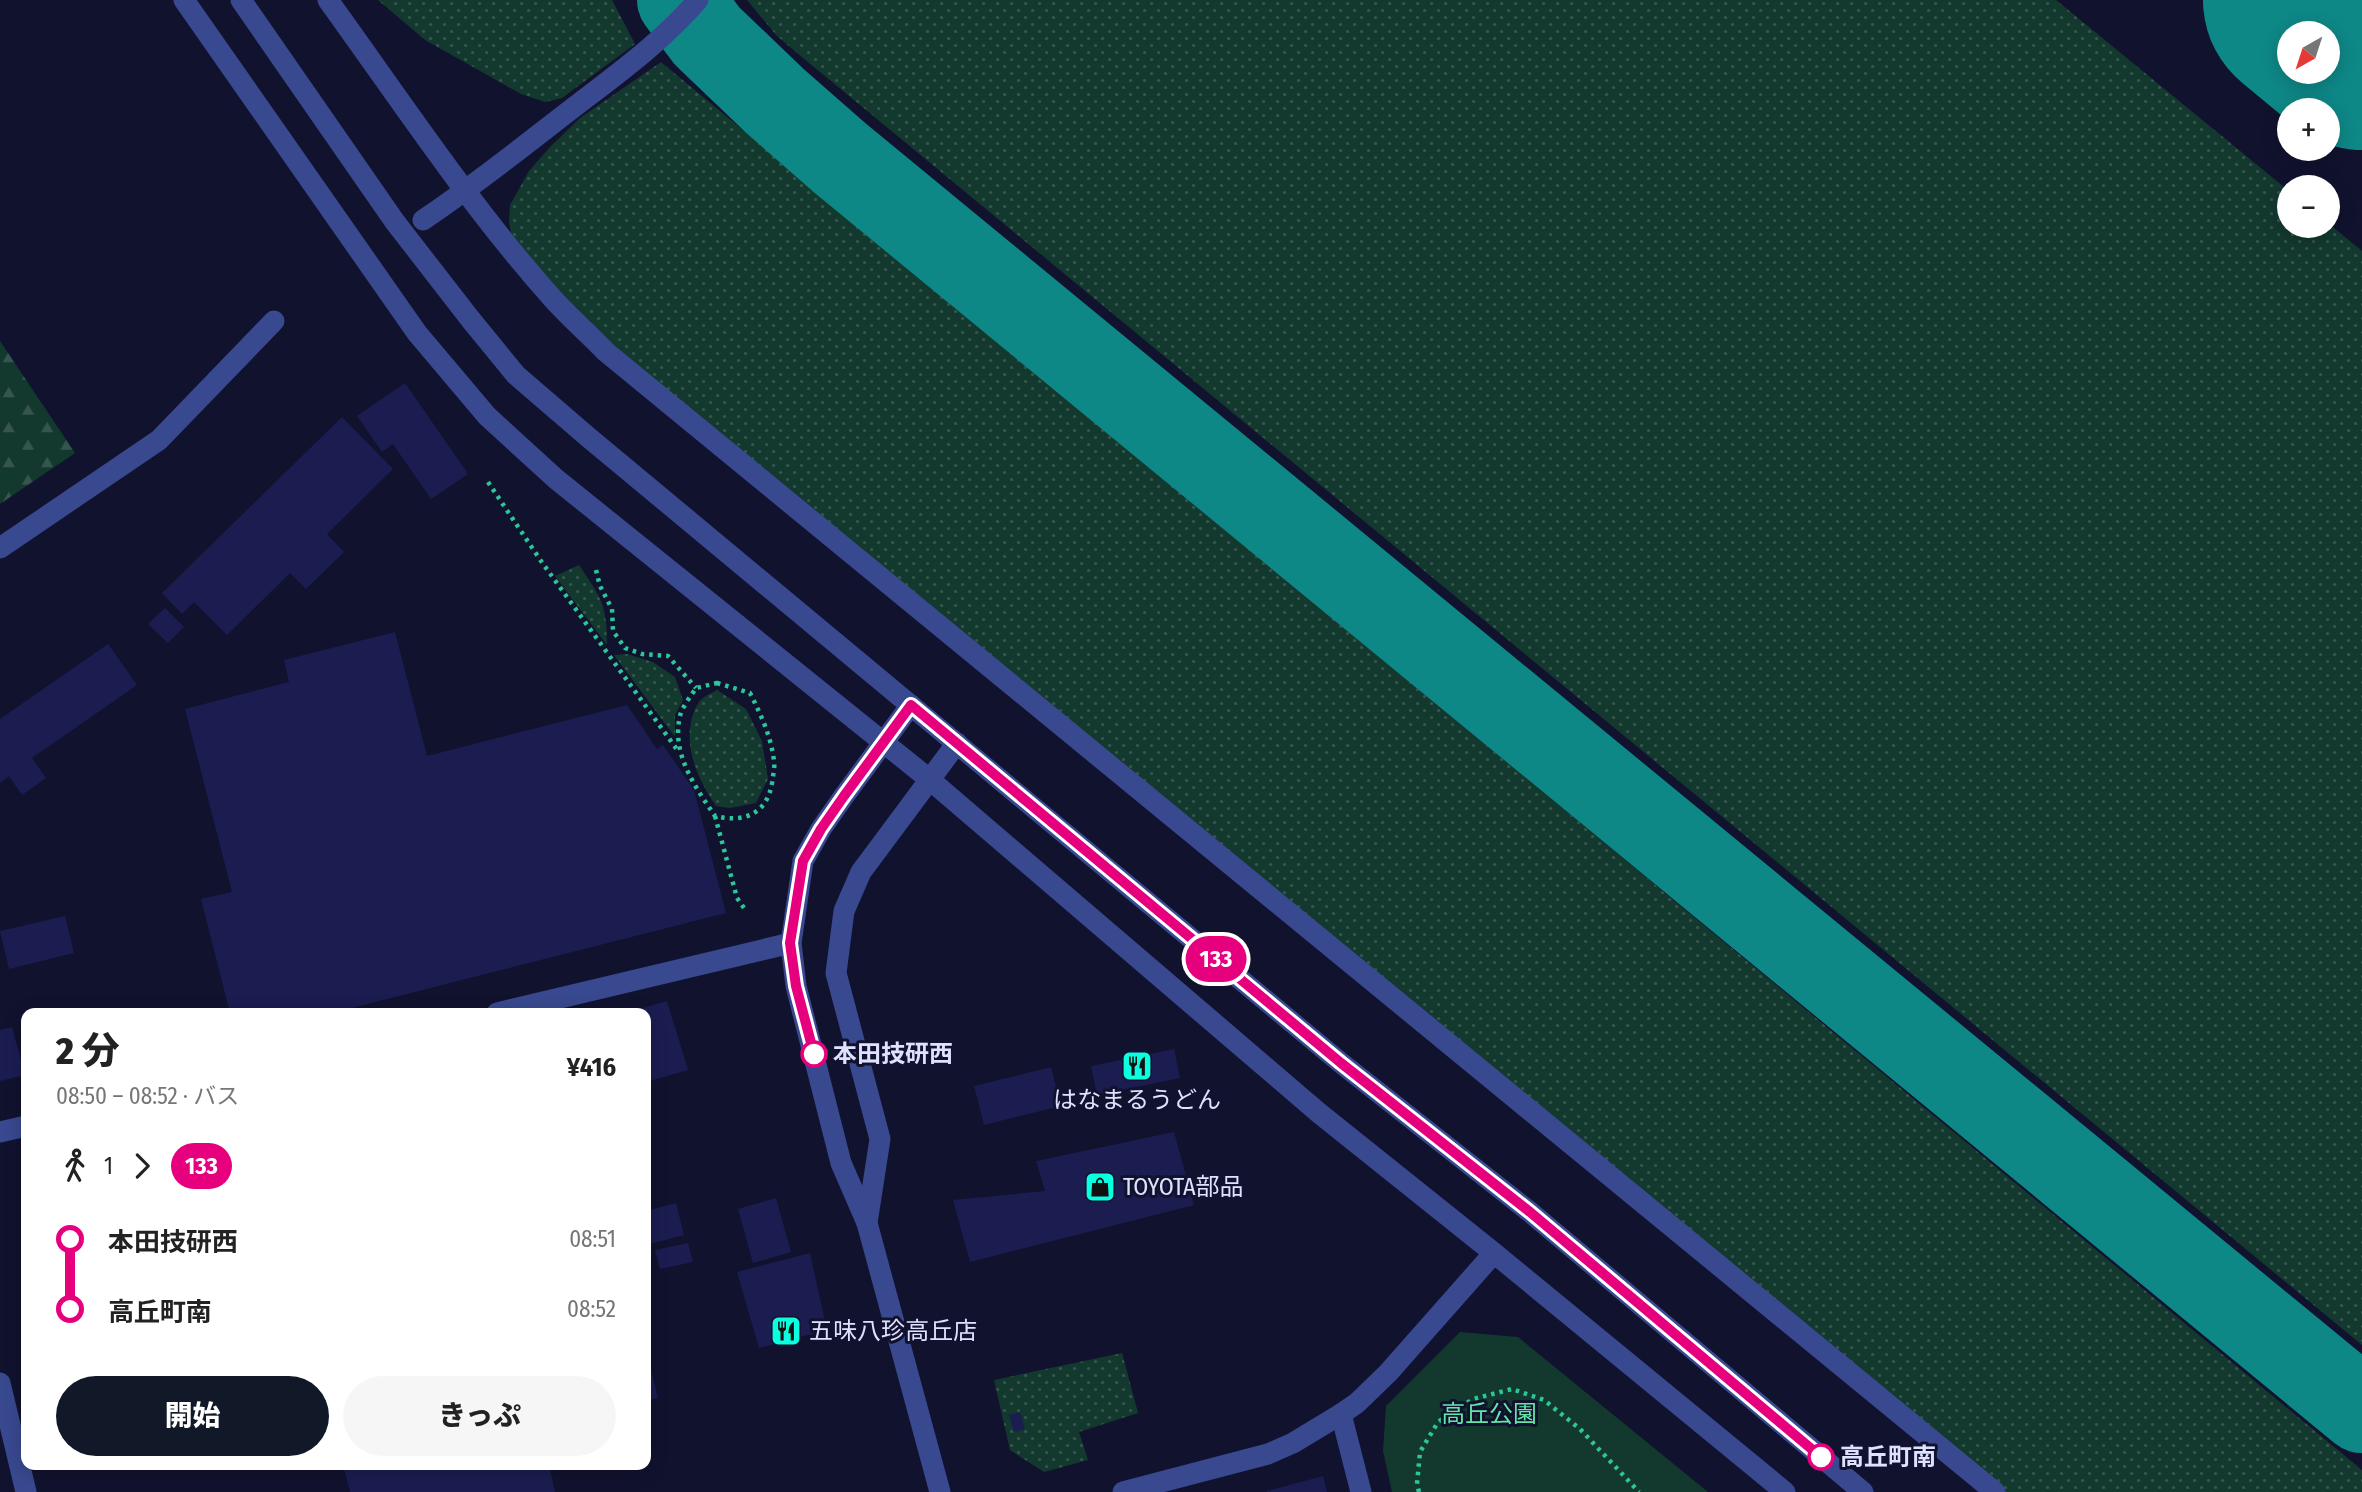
<!DOCTYPE html>
<html lang="ja">
<head>
<meta charset="utf-8">
<style>
	body { margin:0; font-family:"Fira Sans Condensed","Noto Sans JP",sans-serif; background:#f6f6f6; color:#222; height:100vh; display:flex; flex-direction:column; font-size:26px; white-space:nowrap }
	* { box-sizing:border-box; margin:0 }
	p { font-size:23px; color:#767676 }
	.icon { flex:none; width:38px; height:38px; fill:none; stroke:currentColor; stroke-width:2; stroke-linecap:round; stroke-linejoin:round }
	.map { position:relative; flex:1; overflow:hidden }
	.side { position:absolute; left:21px; top:1008px; width:630px; height:462px; display:flex; flex-direction:column; background:#fff; border-radius:14px; box-shadow:0 4px 18px #0003 }
	.side>* { flex:none }
	.badge { padding:0 14px; border-radius:23px; font-size:24px; line-height:46px }
	.needle { width:46px; rotate:219deg }
	.fabs { position:absolute; left:2277px; top:21px; display:grid; gap:14px }
	.fabs a { display:grid; place-items:center; width:63px; height:63px; border-radius:50%; background:#fff; box-shadow:0 4px 18px #0003; font-size:35px }
	.map>.badge { position:absolute; translate:-50% -50%; box-shadow:0 0 0 4px #fff }
	.legs { display:flex; align-items:center; gap:10px; height:77px; padding:0 35px; font-size:23px }
	.legs p { margin-inline-start:auto }
	.overview { display:flex; align-items:center; justify-content:space-between; height:119px; padding:0 35px }
	h1 { font-size:38px; font-weight:800; line-height:52px }
	.action { display:flex; gap:14px; margin-top:auto; padding:14px 35px }
	.action a { flex:1; height:80px; border-radius:42px; background:#111827; color:#fff; font-size:28px; font-weight:800; line-height:80px; text-align:center }
	.action a+a { background:#f6f6f6; color:#222 }
	ul { padding:0 35px; list-style:none }
	li { display:flex; align-items:center; gap:24px; height:70px; font-size:26px }
	li i { display:grid; place-items:center; width:10px; height:100%; margin:0 9px; background:currentColor }
	li i::after { content:''; width:18px; height:18px; margin:-9px; border:5px solid; border-radius:50%; background:#fff }
	li p { margin-inline-start:auto }
	li:first-child i { background:linear-gradient(#0000 50%,currentColor 0) }
	li:last-child i { background:linear-gradient(currentColor 50%,#0000 0) }
	.map>svg:first-child { display:block }
</style>
</head>
<body>
<div class="map">
<svg width="2362" height="1492" viewBox="0 0 2362 1492">
	<defs>
		<pattern id="grass-dots" width="8" height="8" patternUnits="userSpaceOnUse" patternTransform="scale(1.75)"><rect width="8" height="8" fill="#13392f"/><path d="M2 2h.1M6 6h.1" fill="none" stroke="#35554e" stroke-width="1.8" stroke-linecap="round"/></pattern>
		<pattern id="forest-firs" width="22" height="20" patternUnits="userSpaceOnUse" patternTransform="scale(1.75)"><rect width="22" height="20" fill="#13392f"/><path d="M5 1l3.5 6h-7zM16 11l3.5 6h-7z" fill="#35554e"/></pattern>
	</defs>
	<rect width="100%" height="100%" fill="#11122e"/>
	<g fill="url(#grass-dots)">
		<polygon points="378,0 612,0 635,44 562,98 545,102 521,94 425,40"/>
		<polygon points="747,0 2056,0 2289,191 2289,226 2328,226 2328,223 2362,251 2362,1345 797,53 776,35"/>
		<polygon points="661,62 2362,1470 2362,1492 2006,1492 668,393 571,308 512,239 509,222 510,205 529,171 550,147 580,118"/>
		<path d="M 579,565 C 601,598 607,603 607,645 L 555,576 Z"/>
		<polygon points="627,654 653,662 675,677 683,700 675,715 675,737 614,655"/>
		<path d="M 717,690 L 746,709 L 762,741 L 768,779 L 756,803 L 730,808 L 716,806 C 696,777 678,736 699,702 C 702,697 712,693 717,690 Z"/>
		<polygon points="1122,1353 1138,1413 1079,1432 1088,1460 1044,1472 1010,1450 994,1380"/>
	</g>
	<polygon fill="url(#forest-firs)" points="0,341 75,453 0,504"/>
	<polygon fill="#13392f" points="1460,1332 1518,1337 1708,1492 1392,1492 1383,1451 1386,1406"/>
	<g fill="none" stroke-linecap="round" stroke-linejoin="round">
		<polyline stroke="#0e8887" stroke-width="86" points="680,0 707,36 775,101 840,158 2362,1410"/>
		<polyline stroke="#0e8887" stroke-width="214" points="2310,0 2362,43"/>
	</g>
	<g fill="#1b1d51">
		<polygon points="405,383 468,474 431,499 393,444 382,452 357,416"/>
		<polygon points="342,417 393,469 327,534 344,552 306,589 290,573 227,635 194,602 182,614 162,593"/>
		<polygon points="165,608 184,627 168,643 148,624"/>
		<polygon points="395,632 427,756 627,705 657,749 663,745 694,790 726,913 332,1013 230,1013 201,899 232,892 185,709 289,682 284,660"/>
		<polygon points="108,644 137,685 32,758 46,778 22,795 9,776 0,783 0,719"/>
		<polygon points="65,916 74,953 9,969 0,931"/>
		<polygon points="667,1001 688,1070 646,1082 646,1013 626,1013"/>
		<polygon points="26,1017 26,1039 25,1039 20,1019"/>
		<polygon points="12,1027 25,1075 0,1081 0,1030"/>
		<polygon points="1174,1049 1180,1078 1097,1095 1091,1066"/>
		<polygon points="1051,1067 1061,1106 984,1125 974,1086"/>
		<polygon points="1174,1132 1194,1205 970,1262 953,1200 1045,1191 1036,1161"/>
		<polygon points="776,1198 791,1252 753,1263 738,1209"/>
		<polygon points="676,1203 684,1235 650,1244 646,1227 646,1211"/>
		<polygon points="688,1243 693,1262 660,1269 655,1250"/>
		<polygon points="810,1253 827,1330 759,1348 737,1272"/>
		<polygon points="646,1349 658,1398 646,1401"/>
		<polygon points="1020,1412 1025,1429 1014,1432 1009,1415"/>
		<polygon points="343,1465 549,1465 555,1492 350,1492"/>
		<polygon points="1323,1476 1327,1492 1267,1492 1267,1491"/>
	</g>
	<g fill="none" stroke-linecap="round" stroke-linejoin="round">
		<g stroke="#2ac79a" stroke-width="4.5" stroke-dasharray="3.5 5" stroke-linecap="butt">
			<polyline points="488,482 541,561 678,751"/>
			<polyline points="596,570 600,586 612,609 613,631 625,648 642,654 668,656 696,688"/>
			<path d="M 717,683 L 750,693 C 761,715 771,736 774,761 C 775,768 773,775 772,783 C 767,814 744,823 715,816 C 695,787 671,753 680,716 C 682,707 691,696 696,688 Z"/>
			<polyline points="715,816 737,898 744,908"/>
			<polyline points="1419,1492 1417,1484 1420,1452 1438,1422 1473,1399 1512,1389 1544,1400 1580,1429 1639,1492"/>
		</g>
		<g stroke="#394990" stroke-width="21">
			<polyline points="184,0 417,333 487,416 556,479 929,779 1319,1113 1494,1253 1785,1492"/>
			<polyline points="241,0 395,222 471,320 516,375 588,437 1341,1063 1530,1212 1863,1492"/>
			<path d="M 328,0 C 401,101 470,206 553,299 C 570,318 589,334 606,352 L 1995,1492"/>
			<path d="M 423,220 C 474,186 521,148 569,111 C 613,77 661,43 698,0"/>
			<polyline points="0,548 159,440 274,321"/>
			<polyline points="911,705 844,796 821,829 803,861 791,943 796,986 841,1163 867,1223 940,1492"/>
			<polyline points="497,1013 791,943"/>
			<polyline points="0,1132 26,1126"/>
			<polyline points="867,1223 880,1139 836,973 844,911 861,872 957,743"/>
			<polyline points="0,1383 26,1492"/>
			<polyline points="1341,1414 1361,1492"/>
			<polyline points="1123,1492 1268,1454 1293,1443 1341,1414 1357,1403 1388,1373 1494,1253"/>
		</g>
	</g>
	<g fill="none" stroke-linecap="round" stroke-linejoin="round">
		<g stroke="#fff" stroke-width="16">
			<polyline id="line-1" points="814,1054 796,986 790,943 803,861 821,829 844,796 911,705 1341,1063 1530,1212 1821,1457"/>
		</g>
		<use href="#line-1" stroke="#e6007e" stroke-width="10"/>
	</g>
	<defs>
		<g id="restaurant-square" transform="scale(1.575)"><rect x="-9" y="-9" width="18" height="18" rx="4" fill="#0affe0" stroke="#11122e"/><path d="M-5-6h1v4h1v-4h1v4h1v-4h1v5L-1.5 .5V6h-2V.5L-5-1ZM5-6V6H3V1.5H1.5Q1.5-4 5-6Z" fill="#111"/></g>
		<g id="shop-square" transform="scale(1.575)"><rect x="-9" y="-9" width="18" height="18" rx="4" fill="#0affe0" stroke="#11122e"/><path d="M-5-2.5h2.3a2.7 3.5 0 0 1 5.4 0H5L5.5 6h-11ZM-1.5-2.5h3a1.5 2.3 0 0 0-3 0Z" fill="#111"/></g>
	</defs>
	<g fill-rule="evenodd">
		<use href="#restaurant-square" x="1137" y="1066"/>
		<use href="#shop-square" x="1100" y="1187"/>
		<use href="#restaurant-square" x="786" y="1331"/>
	</g>
	<g fill="#fff" stroke="#e6007e" stroke-width="3.5">
		<circle cx="814" cy="1054" r="12"/>
		<circle cx="1821" cy="1457" r="12"/>
	</g>
	<g text-anchor="middle" dominant-baseline="central" stroke-width="6" stroke-linejoin="round" paint-order="stroke">
		<g font-size="24" font-weight="bold" fill="#dee2ff" stroke="#11122e" text-anchor="start">
			<text x="833" y="1054">本田技研西</text>
			<text x="1840" y="1457">高丘町南</text>
		</g>
		<g font-size="24" fill="#dee2ff" stroke="#11122e" text-anchor="start">
			<text x="1137" y="1100" text-anchor="middle">はなまるうどん</text>
			<text x="1123" y="1187">TOYOTA部品</text>
			<text x="809" y="1331">五味八珍高丘店</text>
		</g>
		<g font-size="24" fill="#62e7a8" stroke="#11122e">
			<text x="1489" y="1414">高丘公園</text>
		</g>
	</g>
</svg>
<div class="fabs">
<a><svg class="needle" viewBox="-14 -14 28 28"><path d="M0-13l5 13h-10z" fill="#e53935"/><path d="M0 13l5-13h-10z" fill="#767676"/></svg></a>
<a>+</a>
<a>−</a>
</div>
<b class="badge" style="left:1216px;top:959px;background:#e6007e;color:#fff">133</b>
<section class="side">
<div class="overview"><div><h1>2 分</h1><p>08:50 – 08:52 · バス</p></div><b>¥416</b></div>
<div class="legs"><svg class="icon" aria-label="walk" viewBox="0 0 24 24"><circle cx="13" cy="4" r="2"/><path d="M13 8l-2 6 4 7M11 14l-3 7M7 12l3-4h3l4 4"/></svg>1<svg class="icon" aria-label="forward" viewBox="0 0 24 24"><path d="M9 5l7 7-7 7"/></svg><b class="badge" style="background:#e6007e;color:#fff">133</b></div>
<ul>
<li><i style="color:#e6007e"></i><b>本田技研西</b><p>08:51</p></li>
<li><i style="color:#e6007e"></i><b>高丘町南</b><p>08:52</p></li>
</ul>
<div class="action"><a>開始</a><a>きっぷ</a></div>
</section>
</div>
</body>
</html>
